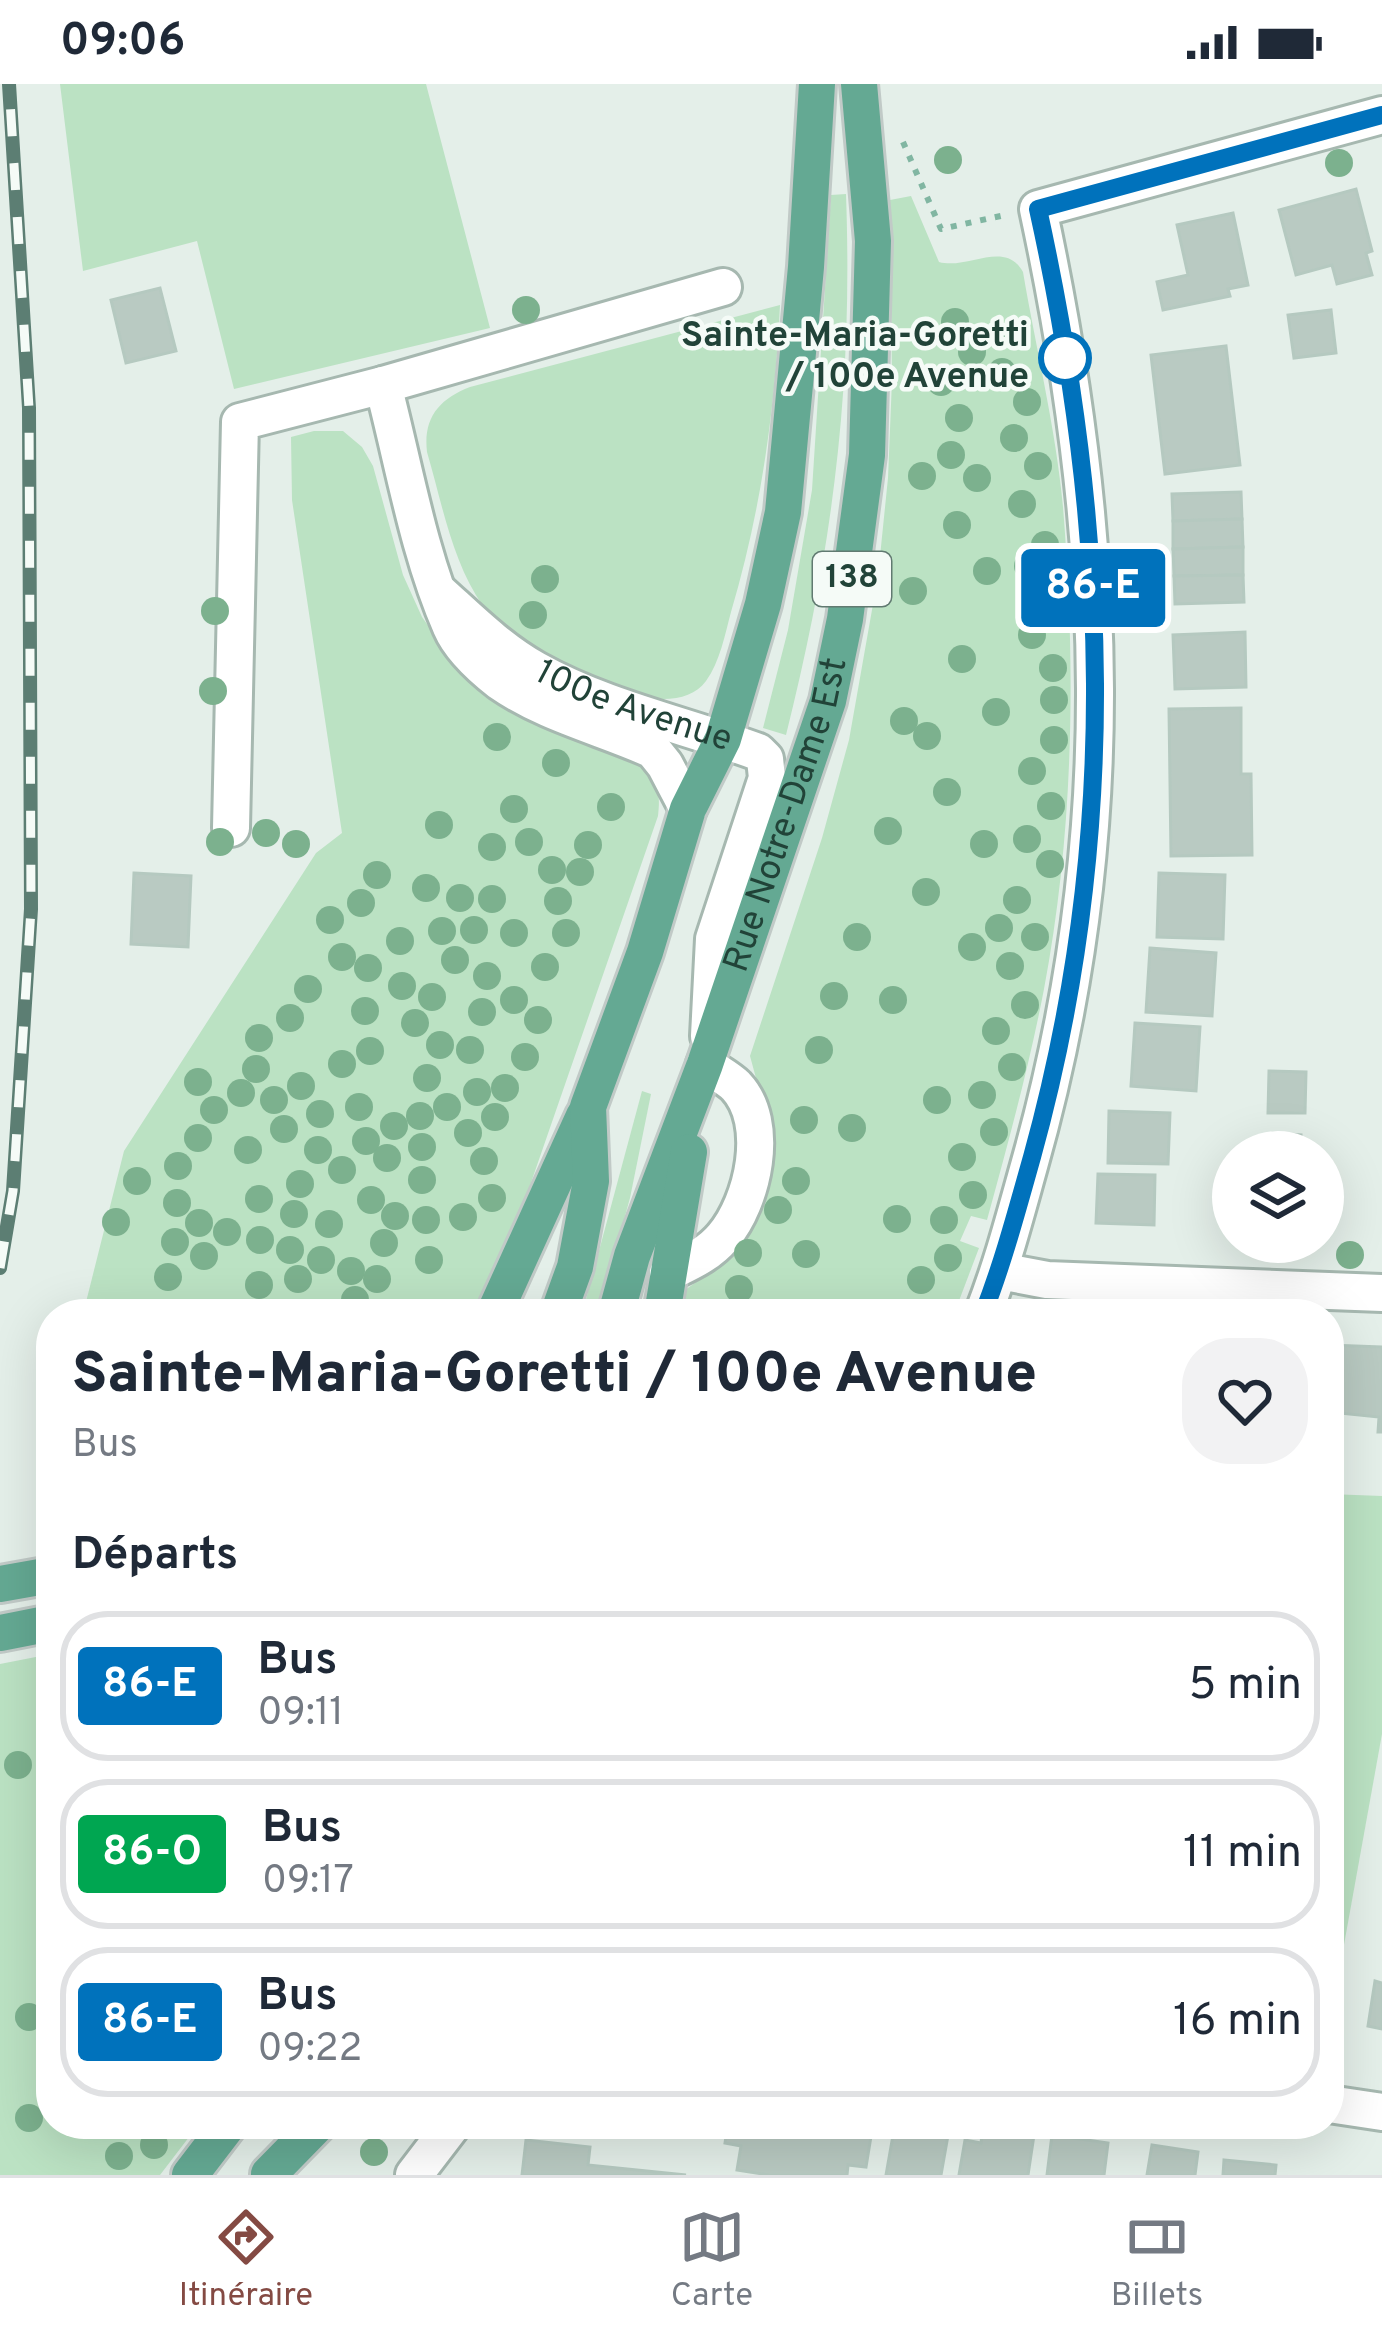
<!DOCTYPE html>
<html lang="fr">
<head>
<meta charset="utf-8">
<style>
	body { margin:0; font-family:Overpass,sans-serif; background:#f2f2f3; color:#1f2937; height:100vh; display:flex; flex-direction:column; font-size:45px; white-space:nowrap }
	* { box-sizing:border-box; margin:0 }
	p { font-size:39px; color:#747a83 }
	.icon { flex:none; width:66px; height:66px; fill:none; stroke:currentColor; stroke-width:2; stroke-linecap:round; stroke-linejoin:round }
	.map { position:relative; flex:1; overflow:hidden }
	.sheet { position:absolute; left:36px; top:1215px; width:1308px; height:840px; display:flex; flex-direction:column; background:#fff; border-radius:48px; box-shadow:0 12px 48px #0002 }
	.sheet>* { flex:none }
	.badge { padding:0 24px; border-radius:9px; font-size:42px; line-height:78px }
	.fabs { position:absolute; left:1212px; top:1047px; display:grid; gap:24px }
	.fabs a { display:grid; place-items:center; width:132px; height:132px; border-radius:50%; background:#fff; box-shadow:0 12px 48px #0002; font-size:60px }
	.map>.badge { position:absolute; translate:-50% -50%; box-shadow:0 0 0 6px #fff }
	h2 { padding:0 36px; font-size:45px; line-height:108px }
	.round { display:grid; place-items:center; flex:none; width:126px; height:126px; border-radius:48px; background:#f2f2f3 }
	.overview { display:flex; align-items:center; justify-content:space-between; height:204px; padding:0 36px }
	h1 { font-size:57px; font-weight:800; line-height:90px }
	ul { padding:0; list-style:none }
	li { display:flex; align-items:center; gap:36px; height:150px; margin:0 24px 18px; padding:0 12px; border:6px solid #e0e1e3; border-radius:48px }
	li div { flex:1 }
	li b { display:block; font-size:45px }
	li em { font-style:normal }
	li .badge { min-width:132px; font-weight:700; text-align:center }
	.status { display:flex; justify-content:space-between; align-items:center; height:84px; padding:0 60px; background:#fff; direction:ltr }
	.status svg { height:33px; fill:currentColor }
	.menu { display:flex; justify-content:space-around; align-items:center; height:168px; border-top:3px solid #e0e1e3; background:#fff; font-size:33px; color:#747a83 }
	.menu a { display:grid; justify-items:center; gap:6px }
	.menu .on { color:#844a43 }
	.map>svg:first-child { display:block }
</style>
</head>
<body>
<div class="status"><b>09:06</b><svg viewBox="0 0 49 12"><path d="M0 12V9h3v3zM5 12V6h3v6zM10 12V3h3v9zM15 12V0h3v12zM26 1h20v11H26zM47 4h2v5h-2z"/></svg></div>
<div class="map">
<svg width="1382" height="2091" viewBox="0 0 1382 2091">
	<rect width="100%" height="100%" fill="#e4efe9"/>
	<g fill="#bbe2c3">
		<polygon points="60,0 426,0 490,244 234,305 197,157 83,187"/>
		<path d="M 846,110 C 853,305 833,463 786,651 L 763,644 L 788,546 L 812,406 L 831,111 Z"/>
		<path d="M 911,112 L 939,178 C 968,186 1005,155 1023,188 C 1036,265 1056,345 1063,423 C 1076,582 1074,747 1044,905 C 1029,983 1008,1059 987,1136 L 971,1132 L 960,1157 L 979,1164 L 954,1230 L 675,1230 L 678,1211 L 723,1179 L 741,1155 L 773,1057 L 750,972 L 822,754 L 849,656 L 878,492 L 888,394 L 892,296 L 890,116 Z"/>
		<path d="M 780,221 C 775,326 761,427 731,528 C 725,550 720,578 706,597 C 665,653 513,565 483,522 C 452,478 442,419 427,368 C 423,334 439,315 470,303 Z"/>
		<path d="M 314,347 L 343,347 L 362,363 L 373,382 L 403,491 L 422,533 L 450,572 L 639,675 C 657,693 661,706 658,732 L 508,1165 L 474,1230 L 83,1230 L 124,1067 L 316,769 L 342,749 L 292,416 L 291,353 Z"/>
		<polygon points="642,1007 651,1010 630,1114 598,1230 582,1230"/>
		<polygon points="1329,1410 1382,1412 1382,1650 1329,1944"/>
		<polygon points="51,1570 51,2040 199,2040 160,2091 0,2091 0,1580"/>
	</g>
	<g fill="#b9cac2" stroke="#b5c9c0" stroke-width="3">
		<polygon points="1356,105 1372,167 1366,169 1372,191 1337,200 1332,181 1296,191 1279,126"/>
		<polygon points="1233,129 1248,201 1228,205 1230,212 1163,226 1157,198 1188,191 1177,141"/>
		<polygon points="160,204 176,267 126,279 111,216"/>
		<polygon points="1331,226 1336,269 1294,274 1288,231"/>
		<polygon points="1226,262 1240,381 1165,390 1151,271"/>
		<polygon points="1241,408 1242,435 1173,437 1172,410"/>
		<polygon points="1242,435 1243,463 1173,465 1173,437"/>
		<polygon points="1243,463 1243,491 1174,492 1173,465"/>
		<polygon points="1243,491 1244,518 1175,520 1174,492"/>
		<polygon points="1245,548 1246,603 1175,605 1173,551"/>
		<polygon points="1241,624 1241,690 1251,690 1252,771 1171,772 1169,625"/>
		<polygon points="134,789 191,792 188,863 131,860"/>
		<polygon points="1159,789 1225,791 1223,855 1157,853"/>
		<polygon points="1150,864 1216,869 1212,932 1146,928"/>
		<polygon points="1135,939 1200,943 1196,1007 1131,1002"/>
		<polygon points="1269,987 1306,988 1305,1029 1268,1029"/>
		<polygon points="1109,1027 1170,1029 1168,1080 1108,1079"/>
		<polygon points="1273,1049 1301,1051 1300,1068 1272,1068"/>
		<polygon points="1098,1090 1155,1091 1154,1141 1096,1139"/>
		<polygon points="1329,1261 1382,1263 1382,1348 1378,1348 1379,1333 1329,1328"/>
		<polygon points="1375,1897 1382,1899 1382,1945 1368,1942"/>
		<polygon points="728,2040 786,2040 814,2046 815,2040 873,2040 866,2083 848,2081 847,2091 769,2091 737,2086 741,2062 725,2059"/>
		<polygon points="895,2040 950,2040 941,2091 886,2091"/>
		<polygon points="983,2043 1034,2051 1028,2091 959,2091 965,2056 981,2059"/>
		<polygon points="1052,2051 1108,2059 1104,2091 1047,2091"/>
		<polygon points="526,2056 590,2063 588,2081 686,2091 522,2091"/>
		<polygon points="1152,2061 1198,2068 1195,2091 1147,2091"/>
		<polygon points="1224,2076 1276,2081 1275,2091 1223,2091"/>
	</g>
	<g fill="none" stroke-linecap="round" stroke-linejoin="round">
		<g stroke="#a6b8b0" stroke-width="42">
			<g id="minor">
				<path d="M 383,301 C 404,381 418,468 451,543 C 460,564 482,584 500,598 C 546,630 602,643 653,666 L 665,681 L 688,725"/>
				<path id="s1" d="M 440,509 C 471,537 500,566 536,586 C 604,624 685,641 758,668 L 765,675 L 767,694 L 714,855 L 709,952"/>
				<polyline points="231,744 240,338 383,301 723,203"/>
				<polyline points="1000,1187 1047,1196 1382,1209"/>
				<path d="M 668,1189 C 688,1179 708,1171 723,1153 C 753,1118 771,1039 736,1002 C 728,994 714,987 705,980"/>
				<path d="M 983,1230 C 1002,1182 1015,1132 1029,1082 C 1122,754 1109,456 1038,125 L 1382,31"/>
				<polyline points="1329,2020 1382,2028"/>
				<polyline points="414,2091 453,2040"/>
			</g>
		</g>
		<g stroke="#c1cac7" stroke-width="42">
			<g id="major">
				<polyline points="494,1230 584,1032"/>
				<polyline points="558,1230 575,1183 591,1097 588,1023 645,868 688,725 723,655 763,520 783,428 806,183 817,0"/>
				<path id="s2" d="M 616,1230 L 632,1172 L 705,980 L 828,617 L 845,535 L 867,371 L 873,157 L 859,0"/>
				<polyline points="662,1230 689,1068"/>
				<polyline points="0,1500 51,1491"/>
				<polyline points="0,1549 51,1539"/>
				<polyline points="269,2090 318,2040"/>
				<polyline points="190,2091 229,2040"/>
			</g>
		</g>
		<polyline stroke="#81b6a2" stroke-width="6" stroke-dasharray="6 9" stroke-linecap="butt" points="903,58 941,145 1005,131"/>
		<use href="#minor" stroke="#fff" stroke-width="36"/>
		<use href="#major" stroke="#64a993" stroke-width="36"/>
		<g stroke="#5c7e73" stroke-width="14">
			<polyline id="rail" points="0,1184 13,1107 31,825 29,324 9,0"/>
		</g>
		<use href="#rail" stroke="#f5fbf7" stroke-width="9" stroke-dasharray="27" stroke-linecap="butt"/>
	</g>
	<g fill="#7cb18e">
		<circle cx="948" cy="76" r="14"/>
		<circle cx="1339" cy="79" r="14"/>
		<circle cx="526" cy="226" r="14"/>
		<circle cx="955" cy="238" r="14"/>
		<circle cx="1016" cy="250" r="14"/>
		<circle cx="972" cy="268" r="14"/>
		<circle cx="1002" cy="288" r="14"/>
		<circle cx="941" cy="298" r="14"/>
		<circle cx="1027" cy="318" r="14"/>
		<circle cx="959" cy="334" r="14"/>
		<circle cx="1014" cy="354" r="14"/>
		<circle cx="951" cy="371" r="14"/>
		<circle cx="1038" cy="382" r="14"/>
		<circle cx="922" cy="392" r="14"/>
		<circle cx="977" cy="394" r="14"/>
		<circle cx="1022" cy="420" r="14"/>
		<circle cx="957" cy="441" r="14"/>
		<circle cx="1045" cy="461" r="14"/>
		<circle cx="1028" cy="482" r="14"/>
		<circle cx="987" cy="487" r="14"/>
		<circle cx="545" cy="495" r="14"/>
		<circle cx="913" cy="507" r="14"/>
		<circle cx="1051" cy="516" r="14"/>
		<circle cx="215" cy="527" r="14"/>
		<circle cx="533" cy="531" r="14"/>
		<circle cx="1032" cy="551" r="14"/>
		<circle cx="962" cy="575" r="14"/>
		<circle cx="1053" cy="584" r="14"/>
		<circle cx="213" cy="607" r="14"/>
		<circle cx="1054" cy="616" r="14"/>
		<circle cx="996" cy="628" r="14"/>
		<circle cx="904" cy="637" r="14"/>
		<circle cx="927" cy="652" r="14"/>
		<circle cx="497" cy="653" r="14"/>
		<circle cx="1054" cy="656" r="14"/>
		<circle cx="556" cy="679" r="14"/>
		<circle cx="1032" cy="687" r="14"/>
		<circle cx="947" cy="708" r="14"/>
		<circle cx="1051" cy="722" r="14"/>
		<circle cx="611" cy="723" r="14"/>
		<circle cx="514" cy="725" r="14"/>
		<circle cx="439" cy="741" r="14"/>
		<circle cx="888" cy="747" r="14"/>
		<circle cx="266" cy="749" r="14"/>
		<circle cx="1027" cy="755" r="14"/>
		<circle cx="220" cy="758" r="14"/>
		<circle cx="529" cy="758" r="14"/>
		<circle cx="296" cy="760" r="14"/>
		<circle cx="984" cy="760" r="14"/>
		<circle cx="588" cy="761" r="14"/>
		<circle cx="492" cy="763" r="14"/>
		<circle cx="1050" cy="780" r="14"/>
		<circle cx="552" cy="786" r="14"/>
		<circle cx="580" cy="788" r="14"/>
		<circle cx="377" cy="791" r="14"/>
		<circle cx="426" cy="804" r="14"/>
		<circle cx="926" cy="808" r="14"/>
		<circle cx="460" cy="814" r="14"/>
		<circle cx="492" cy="815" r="14"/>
		<circle cx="1017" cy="816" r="14"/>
		<circle cx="558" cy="817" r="14"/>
		<circle cx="361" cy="819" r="14"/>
		<circle cx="330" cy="836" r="14"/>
		<circle cx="999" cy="844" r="14"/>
		<circle cx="474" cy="846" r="14"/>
		<circle cx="442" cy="847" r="14"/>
		<circle cx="514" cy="849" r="14"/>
		<circle cx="566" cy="849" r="14"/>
		<circle cx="857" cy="853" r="14"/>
		<circle cx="1035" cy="853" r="14"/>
		<circle cx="400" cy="857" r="14"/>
		<circle cx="972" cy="863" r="14"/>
		<circle cx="342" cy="873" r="14"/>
		<circle cx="455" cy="876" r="14"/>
		<circle cx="1010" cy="882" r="14"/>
		<circle cx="545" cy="883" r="14"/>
		<circle cx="368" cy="884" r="14"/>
		<circle cx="487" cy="892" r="14"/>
		<circle cx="402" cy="902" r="14"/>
		<circle cx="308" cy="905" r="14"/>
		<circle cx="834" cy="912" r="14"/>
		<circle cx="432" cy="913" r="14"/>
		<circle cx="514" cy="916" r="14"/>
		<circle cx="893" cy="916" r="14"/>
		<circle cx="1025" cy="921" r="14"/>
		<circle cx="365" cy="927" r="14"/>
		<circle cx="482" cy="928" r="14"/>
		<circle cx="290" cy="934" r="14"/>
		<circle cx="538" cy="936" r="14"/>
		<circle cx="415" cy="939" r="14"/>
		<circle cx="996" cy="947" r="14"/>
		<circle cx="259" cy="954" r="14"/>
		<circle cx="440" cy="961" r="14"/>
		<circle cx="470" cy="966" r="14"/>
		<circle cx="819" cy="966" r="14"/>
		<circle cx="370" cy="967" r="14"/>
		<circle cx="525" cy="973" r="14"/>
		<circle cx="342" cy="980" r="14"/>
		<circle cx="1012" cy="983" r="14"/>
		<circle cx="256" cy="985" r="14"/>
		<circle cx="427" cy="994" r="14"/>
		<circle cx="198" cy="998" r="14"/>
		<circle cx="301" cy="1002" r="14"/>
		<circle cx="505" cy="1004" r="14"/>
		<circle cx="477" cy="1008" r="14"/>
		<circle cx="241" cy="1009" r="14"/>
		<circle cx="982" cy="1011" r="14"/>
		<circle cx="274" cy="1016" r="14"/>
		<circle cx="937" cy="1016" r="14"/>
		<circle cx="359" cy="1023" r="14"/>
		<circle cx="447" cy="1023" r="14"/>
		<circle cx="214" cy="1026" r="14"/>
		<circle cx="320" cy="1030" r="14"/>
		<circle cx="420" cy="1032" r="14"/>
		<circle cx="495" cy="1033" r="14"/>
		<circle cx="804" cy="1036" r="14"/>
		<circle cx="394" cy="1042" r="14"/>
		<circle cx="852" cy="1044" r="14"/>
		<circle cx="284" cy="1045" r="14"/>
		<circle cx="994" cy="1048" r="14"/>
		<circle cx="468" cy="1049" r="14"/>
		<circle cx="198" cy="1054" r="14"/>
		<circle cx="366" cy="1057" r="14"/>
		<circle cx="422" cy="1063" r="14"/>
		<circle cx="248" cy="1066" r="14"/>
		<circle cx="318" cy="1066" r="14"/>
		<circle cx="962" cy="1073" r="14"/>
		<circle cx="387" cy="1074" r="14"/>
		<circle cx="484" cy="1077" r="14"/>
		<circle cx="178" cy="1082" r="14"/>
		<circle cx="342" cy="1086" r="14"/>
		<circle cx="422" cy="1096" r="14"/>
		<circle cx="137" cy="1097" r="14"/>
		<circle cx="796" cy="1097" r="14"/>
		<circle cx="300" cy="1100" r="14"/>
		<circle cx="973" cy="1111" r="14"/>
		<circle cx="492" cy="1114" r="14"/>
		<circle cx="259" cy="1115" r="14"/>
		<circle cx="371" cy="1116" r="14"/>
		<circle cx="177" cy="1119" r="14"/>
		<circle cx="778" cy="1126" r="14"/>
		<circle cx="294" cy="1130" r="14"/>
		<circle cx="395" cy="1132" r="14"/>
		<circle cx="463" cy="1133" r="14"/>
		<circle cx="897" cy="1135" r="14"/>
		<circle cx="426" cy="1136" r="14"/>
		<circle cx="944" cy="1136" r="14"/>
		<circle cx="116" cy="1138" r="14"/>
		<circle cx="199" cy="1139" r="14"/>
		<circle cx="329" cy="1140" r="14"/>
		<circle cx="227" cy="1148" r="14"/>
		<circle cx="260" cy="1156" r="14"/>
		<circle cx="175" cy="1158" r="14"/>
		<circle cx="384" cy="1159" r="14"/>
		<circle cx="290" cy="1166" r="14"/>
		<circle cx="748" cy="1169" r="14"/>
		<circle cx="806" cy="1170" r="14"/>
		<circle cx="1350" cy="1171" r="14"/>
		<circle cx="204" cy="1172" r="14"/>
		<circle cx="948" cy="1174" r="14"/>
		<circle cx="321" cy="1176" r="14"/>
		<circle cx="429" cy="1176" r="14"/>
		<circle cx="351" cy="1187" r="14"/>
		<circle cx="168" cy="1193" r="14"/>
		<circle cx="298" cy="1195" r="14"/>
		<circle cx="377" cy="1195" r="14"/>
		<circle cx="921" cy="1196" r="14"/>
		<circle cx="259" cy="1201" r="14"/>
		<circle cx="739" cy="1205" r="14"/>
		<circle cx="355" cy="1216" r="14"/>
		<circle cx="18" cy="1681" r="14"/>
		<circle cx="29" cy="1933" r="14"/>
		<circle cx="29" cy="2034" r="14"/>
		<circle cx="154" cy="2061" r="14"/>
		<circle cx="374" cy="2068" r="14"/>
		<circle cx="119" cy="2072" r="14"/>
	</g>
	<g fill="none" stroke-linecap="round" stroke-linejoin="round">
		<g stroke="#fff" stroke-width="27">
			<path id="line" d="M 983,1230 C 1003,1179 1017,1126 1032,1073 C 1121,752 1109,448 1038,125 L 1382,31"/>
		</g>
		<use href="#line" stroke="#0072bc" stroke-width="18"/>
	</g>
	<circle fill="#fff" stroke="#0072bc" stroke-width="6" cx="1065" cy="274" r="24"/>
	<g text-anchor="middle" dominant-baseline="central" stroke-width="9" stroke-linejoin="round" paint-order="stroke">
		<rect fill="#f5fbf7" stroke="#617a71" stroke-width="3" x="813" y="468" width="78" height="54" rx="9"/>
		<g font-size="33" font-weight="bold" fill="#214338">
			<text x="852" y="495">138</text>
		</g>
		<g font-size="36" font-weight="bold" fill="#214338" stroke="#f5fbf7" text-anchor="end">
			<text x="1029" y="253">Sainte-Maria-Goretti<tspan x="1029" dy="41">/ 100e Avenue</tspan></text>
		</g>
		<g font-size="36" fill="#214338" stroke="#f5fbf7">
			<text stroke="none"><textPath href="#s1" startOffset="228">100e Avenue</textPath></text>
			<text stroke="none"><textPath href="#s2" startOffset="528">Rue Notre-Dame Est</textPath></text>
		</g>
	</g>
</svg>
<div class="fabs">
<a><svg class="icon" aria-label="layers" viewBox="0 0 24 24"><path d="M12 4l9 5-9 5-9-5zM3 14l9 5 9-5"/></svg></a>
</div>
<b class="badge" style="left:1093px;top:504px;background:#0072bc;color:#fff">86-E</b>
<section class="sheet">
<div class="overview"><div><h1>Sainte-Maria-Goretti / 100e Avenue</h1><p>Bus</p></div><a class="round"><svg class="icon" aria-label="heart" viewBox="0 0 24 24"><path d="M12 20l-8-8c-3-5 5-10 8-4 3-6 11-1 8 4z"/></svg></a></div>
<h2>Départs</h2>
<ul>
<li><span class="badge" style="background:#0072bc;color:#fff">86-E</span><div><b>Bus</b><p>09:11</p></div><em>5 min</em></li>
<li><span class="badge" style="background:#00a651;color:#fff">86-O</span><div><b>Bus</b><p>09:17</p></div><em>11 min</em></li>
<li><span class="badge" style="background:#0072bc;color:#fff">86-E</span><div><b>Bus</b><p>09:22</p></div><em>16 min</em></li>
</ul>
</section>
</div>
<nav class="menu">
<a class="on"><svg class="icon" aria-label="directions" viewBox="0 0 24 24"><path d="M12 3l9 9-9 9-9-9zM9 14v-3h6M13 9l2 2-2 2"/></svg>Itinéraire</a>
<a><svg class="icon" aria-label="map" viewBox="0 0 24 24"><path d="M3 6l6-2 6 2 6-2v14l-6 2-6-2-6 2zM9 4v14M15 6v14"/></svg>Carte</a>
<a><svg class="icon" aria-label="tickets" viewBox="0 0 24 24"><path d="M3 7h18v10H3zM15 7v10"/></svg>Billets</a>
</nav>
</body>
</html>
